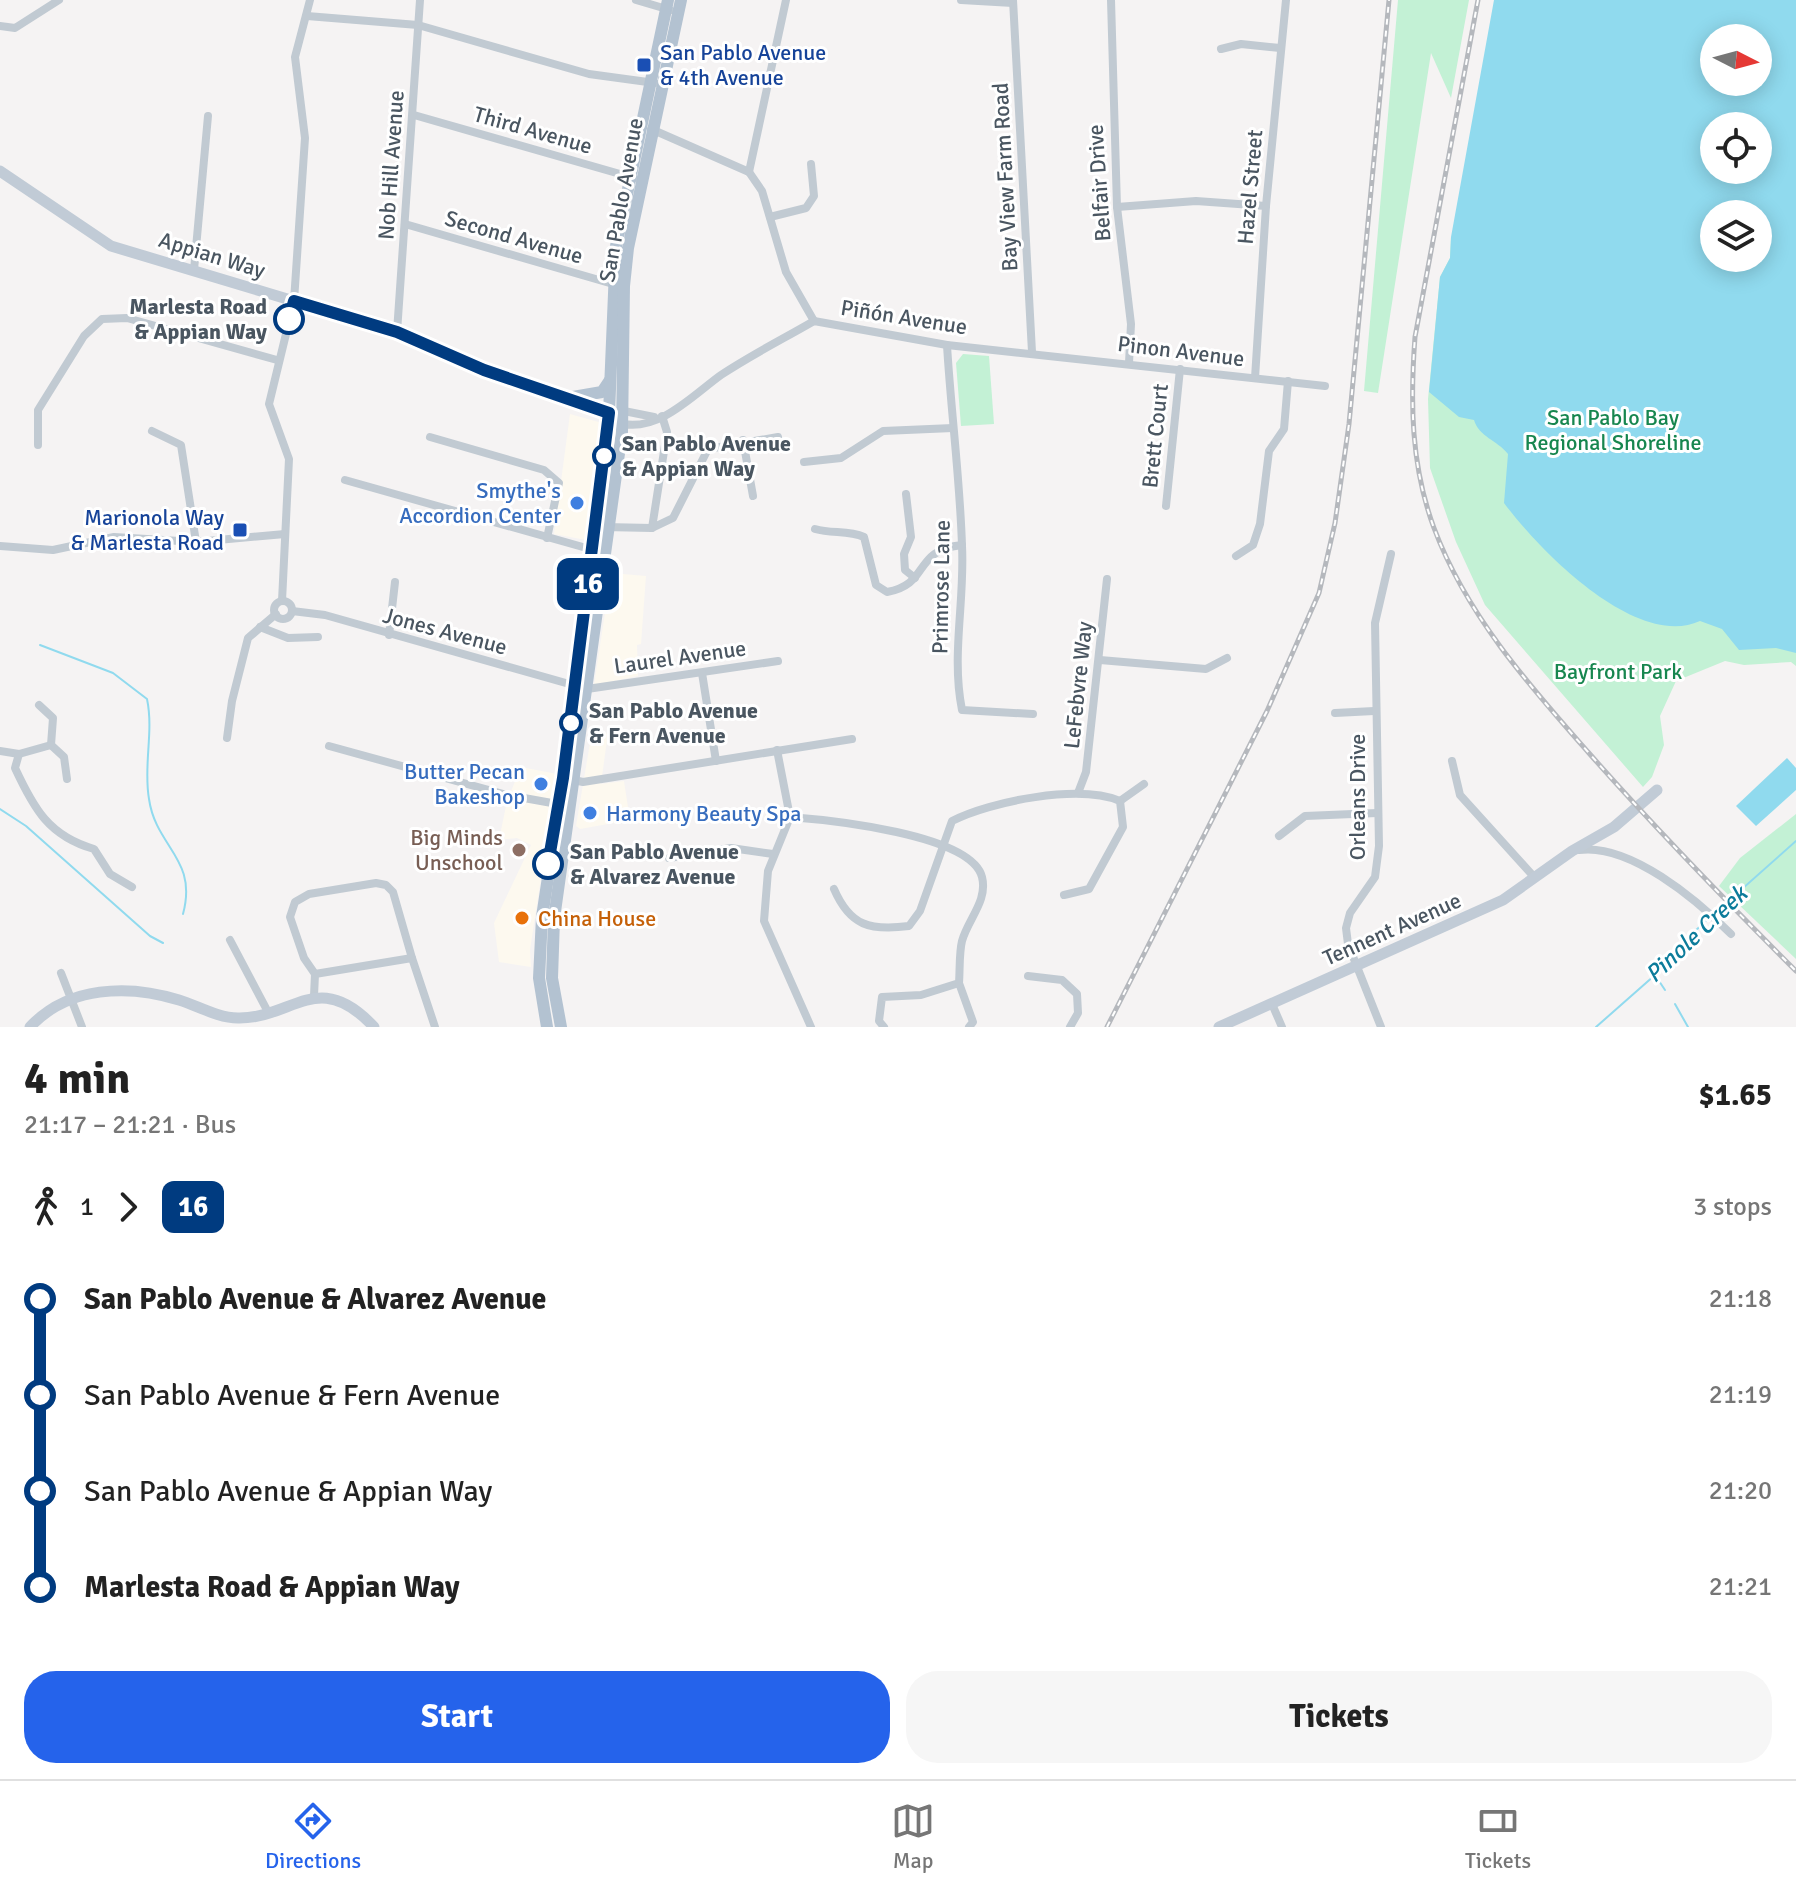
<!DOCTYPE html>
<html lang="en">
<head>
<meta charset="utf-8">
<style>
	body { margin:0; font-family:Signika,sans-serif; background:#f6f6f6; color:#222; height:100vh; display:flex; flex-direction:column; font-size:30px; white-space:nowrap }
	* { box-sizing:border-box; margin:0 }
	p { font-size:26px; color:#767676 }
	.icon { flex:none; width:44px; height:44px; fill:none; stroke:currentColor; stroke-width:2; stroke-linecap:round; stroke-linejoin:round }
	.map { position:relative; height:1027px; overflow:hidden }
	.sheet { display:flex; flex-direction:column; background:#fff; flex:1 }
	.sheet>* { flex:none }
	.badge { padding:0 16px; border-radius:12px; font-size:28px; line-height:52px }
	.needle { width:52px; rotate:96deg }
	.buttons { position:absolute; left:1700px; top:24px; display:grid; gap:16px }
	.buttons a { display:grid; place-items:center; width:72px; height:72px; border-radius:50%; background:#fff; box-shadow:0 4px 20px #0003; font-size:40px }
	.map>.badge { position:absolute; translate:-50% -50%; box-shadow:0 0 0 4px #fff }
	.legs { display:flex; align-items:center; gap:12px; height:88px; padding:0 24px; font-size:26px }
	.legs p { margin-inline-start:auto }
	.head { display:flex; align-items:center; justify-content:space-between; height:136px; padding:0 24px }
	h1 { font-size:44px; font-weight:800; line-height:60px }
	.button { display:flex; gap:16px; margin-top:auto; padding:16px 24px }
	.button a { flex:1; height:92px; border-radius:32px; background:#2563eb; color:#fff; font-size:32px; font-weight:800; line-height:92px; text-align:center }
	.button a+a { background:#f6f6f6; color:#222 }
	ul { padding:0 24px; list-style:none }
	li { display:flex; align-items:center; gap:28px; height:96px; font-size:30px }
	li i { display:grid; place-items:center; width:12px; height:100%; margin:0 10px; background:currentColor }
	li i::after { content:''; width:20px; height:20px; margin:-10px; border:6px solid; border-radius:50%; background:#fff }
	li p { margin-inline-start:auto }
	li:first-child i { background:linear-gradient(#0000 50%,currentColor 0) }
	li:last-child i { background:linear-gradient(currentColor 50%,#0000 0) }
	.menu { display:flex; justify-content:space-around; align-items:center; height:112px; border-top:2px solid #e0e0e0; background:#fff; font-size:22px; color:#767676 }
	.menu a { display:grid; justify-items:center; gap:4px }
	.menu .on { color:#2563eb }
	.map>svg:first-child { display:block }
</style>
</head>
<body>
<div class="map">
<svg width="1796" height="1027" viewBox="0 0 1796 1027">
	<rect width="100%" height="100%" fill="#f5f3f3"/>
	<g fill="#fdf9ef">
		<polygon points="570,414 602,423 586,540 554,534"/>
		<polygon points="611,573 646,576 641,644 637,645 638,676 594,685"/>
		<polygon points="608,733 601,784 624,781 630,820 580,829 576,826 591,737"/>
		<polygon points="521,767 557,774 530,950 531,967 499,962 494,923 531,845 517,838 499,840 507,801"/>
	</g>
	<g fill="#c3f1d5">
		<polygon points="1398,0 1469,0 1451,98 1431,53 1378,393 1364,391"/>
		<polygon points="1714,214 1714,258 1758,258 1796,276 1796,666 1791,662 1744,665 1725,661 1676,681 1660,716 1664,745 1652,777 1643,787 1485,605 1456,542 1430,468 1428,399 1440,277 1450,258 1451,237"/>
		<polygon points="963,354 989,356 994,424 961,426 956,363"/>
		<polygon points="1796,814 1796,959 1719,886 1740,858"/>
	</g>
	<g fill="#90daee" fill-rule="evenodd">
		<path d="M 1494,0 L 1796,0 L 1796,653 L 1776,648 L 1739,650 L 1722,629 L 1700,621 C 1636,650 1539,550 1504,503 L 1508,454 C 1497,440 1479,437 1474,420 L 1459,417 L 1429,392 L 1440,277 L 1450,258 L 1451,237 ZM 1714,38 L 1758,38 L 1758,82 L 1714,82 ZM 1714,126 L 1758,126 L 1758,170 L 1714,170 ZM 1714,214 L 1758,214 L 1758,258 L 1714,258 Z"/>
		<polygon points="1787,758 1796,768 1796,790 1756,826 1736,806"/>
	</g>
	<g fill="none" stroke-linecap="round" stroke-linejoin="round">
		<g stroke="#90daee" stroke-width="2">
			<path d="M 40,645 L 113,673 L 147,699 C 154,732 143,766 149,799 C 156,848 198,858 183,914"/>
			<polyline points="0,809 26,826 150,936 163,943"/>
			<polyline points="1715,913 1796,841"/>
			<polyline points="1655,975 1665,990"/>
			<polyline points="1675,1004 1688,1027"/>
			<polyline points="1596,1027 1655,975 1674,951 1710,917"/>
		</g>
		<g stroke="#c1cad2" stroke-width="8">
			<polyline points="636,0 670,10"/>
			<polyline points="961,0 1013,3"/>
			<polyline points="1013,0 1032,352"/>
			<polyline points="1111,0 1117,207 1131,324 1129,363"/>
			<polyline points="307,16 418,25 589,74 655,83"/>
			<polyline points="0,26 15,28 59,0"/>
			<polyline points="1221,49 1241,44 1280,48"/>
			<polyline points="414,115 634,178"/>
			<polyline points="651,129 749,172 762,191 786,272 814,321"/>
			<polyline points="749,172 786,0"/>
			<polyline points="1117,207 1196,201 1266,206"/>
			<polyline points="770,217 806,208 814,196 811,164"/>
			<polyline points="405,224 613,284"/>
			<polyline points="194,270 208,116"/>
			<polyline points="397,332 420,0"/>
			<path d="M 947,345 C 951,412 960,479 962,546 C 965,601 951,655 962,710 L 1033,714"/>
			<polyline points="1255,378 1266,206 1286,0"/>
			<polyline points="624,411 654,417"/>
			<path d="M 623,424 C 660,431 693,395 721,375 C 751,355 783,339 814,321 L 947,345 L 1325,386"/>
			<polyline points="152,431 181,445 196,542"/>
			<polyline points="430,437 544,470 559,483 547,538"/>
			<polyline points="743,440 753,496"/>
			<polyline points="38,445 38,410 84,336 102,319 127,318 277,360"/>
			<polyline points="804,462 841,458 883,431 953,428"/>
			<polyline points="345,480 597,551"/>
			<polyline points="906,494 911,537 904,554 905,570 915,578"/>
			<polyline points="1166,506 1180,369"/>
			<polyline points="604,527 652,528 673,518 708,449 778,437"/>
			<polyline points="652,528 667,432 662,416"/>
			<path d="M 815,529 C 832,534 848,530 864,537 L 876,585 L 887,592 C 931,584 912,550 962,545"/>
			<polyline points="0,546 53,550 114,537 196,542 285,534"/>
			<polyline points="1236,556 1253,545 1260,524 1269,451 1284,429 1288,381"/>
			<polyline points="282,601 289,459 269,404 294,301 305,138 295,57 310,0"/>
			<circle cx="283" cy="610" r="9"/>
			<polyline points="292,611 325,615 587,689 778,661"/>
			<polyline points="260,627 288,638 318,637"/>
			<polyline points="389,635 395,582"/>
			<polyline points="1100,660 1206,669 1227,658"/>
			<polyline points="702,673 716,761"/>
			<polyline points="39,705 53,718 51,745 64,757 67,779"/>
			<polyline points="1335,713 1374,711"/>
			<polyline points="227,738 232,701 248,638 276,614"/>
			<polyline points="329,746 507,795 563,805"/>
			<polyline points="777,750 790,817"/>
			<polyline points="0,751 19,754 51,745"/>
			<path d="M 19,754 L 15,768 C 34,809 49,836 94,849 L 110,874 L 132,887"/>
			<polyline points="1452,761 1460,795 1535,878"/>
			<polyline points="569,779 583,782 852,739"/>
			<polyline points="1078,793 1086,772 1107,579"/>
			<polyline points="1120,801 1144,784"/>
			<path d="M 790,817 C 829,820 971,834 982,877 C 988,901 968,919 962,941 C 959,953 960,970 959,983 L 921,995 L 882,997 L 879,1021 L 884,1027"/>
			<polyline points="790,817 768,871 764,921 811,1027"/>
			<polyline points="1279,836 1305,816 1377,813"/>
			<path d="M 1579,850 C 1630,843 1697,900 1731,934"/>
			<polyline points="669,858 731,848 773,854"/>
			<path d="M 834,889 C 850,926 870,931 909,926 L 920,911 L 952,821 C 991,801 1079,784 1120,801 L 1123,827 L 1089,889 L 1064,895"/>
			<polyline points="230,940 268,1012"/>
			<polyline points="412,958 435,1027"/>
			<polyline points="61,973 82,1027"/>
			<polyline points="1028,976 1062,980 1077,994 1078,1013 1070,1027"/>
			<polyline points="959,983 973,1022 969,1027"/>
			<polyline points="314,996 315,974 304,958 290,917 295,902 309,894 376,883 386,885 393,892 412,958 315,974"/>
			<polyline points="1272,1004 1282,1027"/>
			<polyline points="1381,1027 1348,944 1346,928 1350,913 1375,877 1379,846 1375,623 1391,554"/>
		</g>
		<g stroke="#c1cbd6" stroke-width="11">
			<polyline points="0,171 111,246 397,332 484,370 609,413 623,424"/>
			<path d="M 30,1027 C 68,986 128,984 179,1000 C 198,1006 218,1018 238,1018 C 293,1019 318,967 374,1027"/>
			<polyline points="1219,1027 1503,900 1572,851 1614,827 1657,790"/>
		</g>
		<g stroke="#b3c2d1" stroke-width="12">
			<polyline points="567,398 602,392 610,380"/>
			<polyline points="547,1027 539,978 542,917 563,778 609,413 616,246 668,0"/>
			<polyline points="561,1027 552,978 554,919 622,432 624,286 628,248 681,0"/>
		</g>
		<g stroke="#b5b8bd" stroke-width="5">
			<g id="rail">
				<path d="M 1478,0 L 1415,337 C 1410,403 1411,466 1434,528 C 1466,614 1528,684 1588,752 C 1654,827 1725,900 1796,971"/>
				<polyline points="1107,1027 1267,711 1319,593 1335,523 1349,424 1389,0"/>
			</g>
		</g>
		<use href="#rail" stroke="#fff" stroke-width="2" stroke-dasharray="6" stroke-linecap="butt"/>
	</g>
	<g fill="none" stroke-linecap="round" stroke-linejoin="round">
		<g stroke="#fff" stroke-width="18">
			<polyline id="line-1" points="289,319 294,301 397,332 484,370 609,413 563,778 548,864"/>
		</g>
		<use href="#line-1" stroke="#003b80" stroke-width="12"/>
	</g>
	<g fill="#1a4fb4" stroke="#fff" stroke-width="3">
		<rect x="636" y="57" width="16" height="16" rx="4"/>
		<rect x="232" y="522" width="16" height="16" rx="4"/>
	</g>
	<g fill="#fff" stroke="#003b80" stroke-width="4">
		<circle cx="289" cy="319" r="14"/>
		<circle cx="604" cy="456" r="10"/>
		<circle cx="571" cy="723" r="10"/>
		<circle cx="548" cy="864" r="14"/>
	</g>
	<g fill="#3f7fe0" stroke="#fff" stroke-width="3">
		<circle cx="577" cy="503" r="8"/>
		<circle cx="541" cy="784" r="8"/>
		<circle cx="590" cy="813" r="8"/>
	</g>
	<circle fill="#8d6e63" stroke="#fff" stroke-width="3" cx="519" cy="850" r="8"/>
	<circle fill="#e8710a" stroke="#fff" stroke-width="3" cx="522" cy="918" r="8"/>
	<g text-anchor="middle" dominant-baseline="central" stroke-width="6" stroke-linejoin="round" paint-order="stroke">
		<g font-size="22" fill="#164399" stroke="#fff" text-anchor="start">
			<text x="660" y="52">San Pablo Avenue<tspan x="660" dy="25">&amp; 4th Avenue</tspan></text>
			<text x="224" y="517" text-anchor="end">Marionola Way<tspan x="224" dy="25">&amp; Marlesta Road</tspan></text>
		</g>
		<g font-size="22" fill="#4a5661" stroke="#fff">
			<text transform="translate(533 130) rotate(16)">Third Avenue</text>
			<text transform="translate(391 165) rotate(-86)">Nob Hill Avenue</text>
			<text transform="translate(1005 177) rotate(-93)">Bay View Farm Road</text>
			<text transform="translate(1099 183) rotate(-94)">Belfair Drive</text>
			<text transform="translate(1250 187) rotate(-85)">Hazel Street</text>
			<text transform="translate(621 200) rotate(-80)">San Pablo Avenue</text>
			<text transform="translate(514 237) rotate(16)">Second Avenue</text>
			<text transform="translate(212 255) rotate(17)">Appian Way</text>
			<text transform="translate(904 317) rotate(9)">Piñón Avenue</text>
			<text transform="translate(1181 351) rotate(7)">Pinon Avenue</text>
			<text transform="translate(1155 436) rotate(-84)">Brett Court</text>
			<text transform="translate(941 587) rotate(-89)">Primrose Lane</text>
			<text transform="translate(445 631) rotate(15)">Jones Avenue</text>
			<text transform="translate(680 657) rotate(-8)">Laurel Avenue</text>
			<text transform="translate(1078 685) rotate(-84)">LeFebvre Way</text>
			<text transform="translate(1357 797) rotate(-90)">Orleans Drive</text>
			<text transform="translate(1392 929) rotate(-24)">Tennent Avenue</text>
		</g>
		<g font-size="22" font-weight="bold" fill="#4a5661" stroke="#fff" text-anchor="start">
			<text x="267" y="306" text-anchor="end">Marlesta Road<tspan x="267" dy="25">&amp; Appian Way</tspan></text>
			<text x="622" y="443">San Pablo Avenue<tspan x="622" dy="25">&amp; Appian Way</tspan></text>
			<text x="589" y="710">San Pablo Avenue<tspan x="589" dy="25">&amp; Fern Avenue</tspan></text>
			<text x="570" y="851">San Pablo Avenue<tspan x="570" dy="25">&amp; Alvarez Avenue</tspan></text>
		</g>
		<g font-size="22" fill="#17864f" stroke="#fff">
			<text x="1613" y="417">San Pablo Bay<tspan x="1613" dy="25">Regional Shoreline</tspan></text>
			<text x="1618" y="671">Bayfront Park</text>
		</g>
		<g font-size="22" fill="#366cbe" stroke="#fff" text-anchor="end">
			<text x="561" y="490">Smythe's<tspan x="561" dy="25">Accordion Center</tspan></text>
			<text x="525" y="771">Butter Pecan<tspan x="525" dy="25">Bakeshop</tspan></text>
			<text x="606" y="813" text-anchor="start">Harmony Beauty Spa</text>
		</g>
		<g font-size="22" fill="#785e54" stroke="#fff" text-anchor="end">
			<text x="503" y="837">Big Minds<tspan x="503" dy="25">Unschool</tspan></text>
		</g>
		<g font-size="22" fill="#c56008" stroke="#fff" text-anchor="start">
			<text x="538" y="918">China House</text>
		</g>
		<g font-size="24" font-style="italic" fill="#0c7c9b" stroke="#fff">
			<text transform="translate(1696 934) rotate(-43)">Pinole Creek</text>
		</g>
	</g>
</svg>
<div class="buttons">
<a><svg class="needle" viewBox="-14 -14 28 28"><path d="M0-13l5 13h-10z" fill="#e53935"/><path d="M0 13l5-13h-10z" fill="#767676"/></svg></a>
<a><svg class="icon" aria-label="locate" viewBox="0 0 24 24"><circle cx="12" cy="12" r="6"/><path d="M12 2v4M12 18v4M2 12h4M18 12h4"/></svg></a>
<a><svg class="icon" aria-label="layers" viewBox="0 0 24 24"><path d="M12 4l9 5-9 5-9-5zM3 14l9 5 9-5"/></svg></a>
</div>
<b class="badge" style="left:588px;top:584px;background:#003b80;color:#fff">16</b>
</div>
<section class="sheet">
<div class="head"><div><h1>4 min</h1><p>21:17 – 21:21 · Bus</p></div><b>$1.65</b></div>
<div class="legs"><svg class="icon" aria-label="walk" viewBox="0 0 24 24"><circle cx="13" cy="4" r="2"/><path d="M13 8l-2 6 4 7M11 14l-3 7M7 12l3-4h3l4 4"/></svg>1<svg class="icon" aria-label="forward" viewBox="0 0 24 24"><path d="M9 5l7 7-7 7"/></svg><b class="badge" style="background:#003b80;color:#fff">16</b><p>3 stops</p></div>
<ul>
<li><i style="color:#003b80"></i><b>San Pablo Avenue &amp; Alvarez Avenue</b><p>21:18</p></li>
<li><i style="color:#003b80"></i><span>San Pablo Avenue &amp; Fern Avenue</span><p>21:19</p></li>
<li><i style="color:#003b80"></i><span>San Pablo Avenue &amp; Appian Way</span><p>21:20</p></li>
<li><i style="color:#003b80"></i><b>Marlesta Road &amp; Appian Way</b><p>21:21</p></li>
</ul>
<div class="button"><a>Start</a><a>Tickets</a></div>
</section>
<nav class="menu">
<a class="on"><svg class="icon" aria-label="directions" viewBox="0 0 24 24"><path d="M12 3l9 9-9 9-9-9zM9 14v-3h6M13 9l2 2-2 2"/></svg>Directions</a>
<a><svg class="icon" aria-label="map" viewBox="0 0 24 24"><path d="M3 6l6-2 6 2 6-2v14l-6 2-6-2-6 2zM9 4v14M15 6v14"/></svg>Map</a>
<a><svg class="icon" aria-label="tickets" viewBox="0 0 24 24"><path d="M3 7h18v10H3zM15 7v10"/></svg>Tickets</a>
</nav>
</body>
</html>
